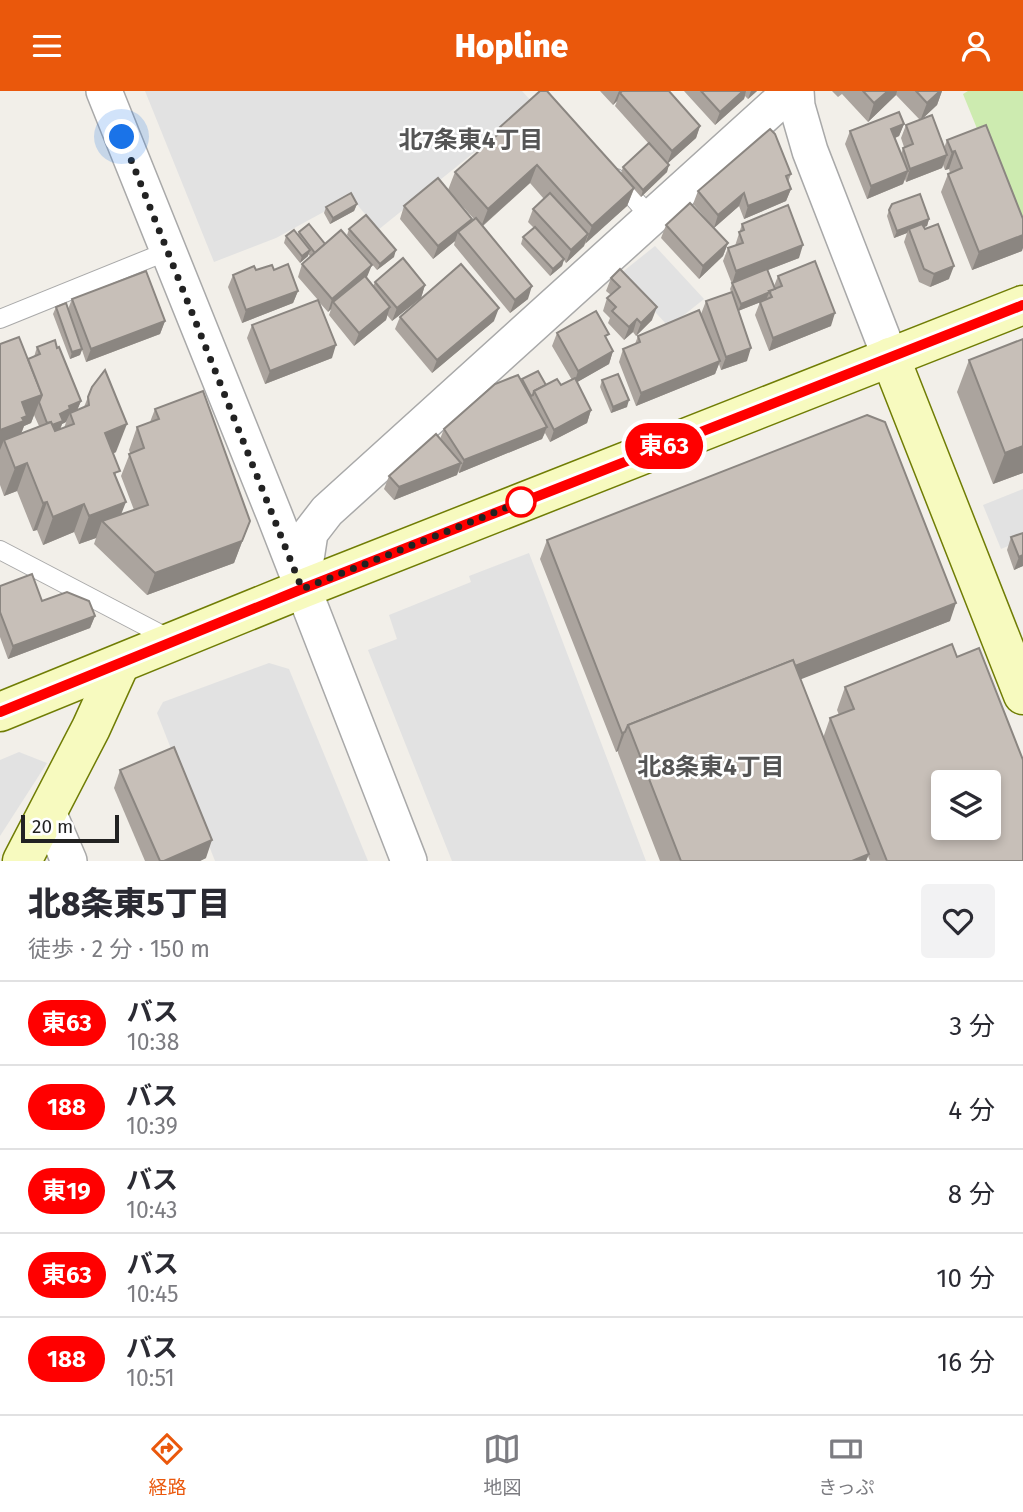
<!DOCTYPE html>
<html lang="ja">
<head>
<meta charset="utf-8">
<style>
	body { margin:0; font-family:"Fira Sans","Noto Sans JP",sans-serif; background:#f2f2f3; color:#2b2b33; height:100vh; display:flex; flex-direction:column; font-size:26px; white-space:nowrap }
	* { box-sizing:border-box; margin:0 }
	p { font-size:23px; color:#7c7c81 }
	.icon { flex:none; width:38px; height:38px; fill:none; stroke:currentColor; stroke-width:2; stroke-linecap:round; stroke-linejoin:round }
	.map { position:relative; height:770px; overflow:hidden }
	.sheet { display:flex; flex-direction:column; background:#fff; flex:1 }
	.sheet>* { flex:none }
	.badge { padding:0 14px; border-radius:23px; font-size:24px; line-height:46px }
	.tools { position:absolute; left:931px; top:679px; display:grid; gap:14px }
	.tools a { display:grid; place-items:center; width:70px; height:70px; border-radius:7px; background:#fff; box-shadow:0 4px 10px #0003; font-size:35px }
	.scale { position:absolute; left:21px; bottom:18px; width:98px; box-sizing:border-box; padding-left:7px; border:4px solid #222; border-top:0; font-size:19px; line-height:24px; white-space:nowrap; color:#222; -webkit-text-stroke:5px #fff; paint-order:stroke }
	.you { position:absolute; width:35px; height:35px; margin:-18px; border:5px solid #fff; border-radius:50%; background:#1a73e8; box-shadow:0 0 0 10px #1a73e833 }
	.map>.badge { position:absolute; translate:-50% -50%; box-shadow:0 0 0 4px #fff }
	.round { display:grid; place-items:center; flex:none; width:74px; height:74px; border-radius:7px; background:#f2f2f3 }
	.headline { display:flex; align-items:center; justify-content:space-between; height:119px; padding:0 28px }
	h1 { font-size:33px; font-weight:800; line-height:52px }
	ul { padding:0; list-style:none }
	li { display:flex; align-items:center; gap:21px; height:84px; padding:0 28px; border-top:2px solid #e1e1e2 }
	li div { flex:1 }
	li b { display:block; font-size:26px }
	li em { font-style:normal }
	li .badge { min-width:77px; font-weight:700; text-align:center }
	header { display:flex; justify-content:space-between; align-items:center; height:91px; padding:0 28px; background:#ea580c; color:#fff; font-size:32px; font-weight:800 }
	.menu { display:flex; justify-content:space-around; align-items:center; height:98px; border-top:2px solid #e1e1e2; background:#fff; font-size:19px; color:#7c7c81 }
	.menu a { display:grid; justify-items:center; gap:4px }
	.menu .active { color:#ea580c }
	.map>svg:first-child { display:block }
</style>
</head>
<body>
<header><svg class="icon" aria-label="menu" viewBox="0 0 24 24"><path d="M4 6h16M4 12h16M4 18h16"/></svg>Hopline<svg class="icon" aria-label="person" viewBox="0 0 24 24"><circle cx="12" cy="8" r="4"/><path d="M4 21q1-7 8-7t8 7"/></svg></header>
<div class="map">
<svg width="1023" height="770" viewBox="0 0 1023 770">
	<rect width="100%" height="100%" fill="#f2efe9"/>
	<polygon fill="#cdebb0" points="968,0 1023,0 1023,151 963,3"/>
	<g fill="#e2e2e2">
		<polygon points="145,0 522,0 534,13 378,139 351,106 276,147 214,171"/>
		<polygon points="655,155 704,208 669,236 620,183"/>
		<polygon points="1023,398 1023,449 1001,458 983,414"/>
		<polygon points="529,462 646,770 452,770 368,559 397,548 389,524 471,491 469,485"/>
		<polygon points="269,572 289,578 368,770 215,770 157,622 163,611"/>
		<polygon points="19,661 47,672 0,745 0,669"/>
	</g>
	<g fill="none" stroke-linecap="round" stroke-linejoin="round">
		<g stroke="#a9a9a9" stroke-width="20">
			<g id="lane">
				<polyline points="616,87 652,128"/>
				<polyline points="0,228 168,160"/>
				<polyline points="0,459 172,549"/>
			</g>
		</g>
		<g stroke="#a9a9a9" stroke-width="38">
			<g id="street">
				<polyline points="104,0 274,423 409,770"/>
				<polyline points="796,0 797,15 810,60 890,266"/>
				<polyline points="302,494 310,442 327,420 791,0"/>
				<polyline points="48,721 69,770"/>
			</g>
		</g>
		<g stroke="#707d05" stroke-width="41">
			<g id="secondary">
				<polyline points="890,266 1023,604"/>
				<polyline points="0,621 302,498 1023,214"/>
				<polyline points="22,770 91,637 120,573"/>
			</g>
		</g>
		<use href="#lane" stroke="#fff" stroke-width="18"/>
		<use href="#street" stroke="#fff" stroke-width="35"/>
		<use href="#secondary" stroke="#f7fabf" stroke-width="38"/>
	</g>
	<g fill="#aba49e" fill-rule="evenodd">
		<path d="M 600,0 L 669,0 L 700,35 L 696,47 L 668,72 L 667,81 L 641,106 L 634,98 L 627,115 L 585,152 L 584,155 L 566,172 L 564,169 L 562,175 L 550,185 L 521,153 L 523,146 L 534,137 L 528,131 L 533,118 L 544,108 L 530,92 L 483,135 L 528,208 L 510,222 L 454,154 L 455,150 L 433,168 L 400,128 L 404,115 L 448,99 L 455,81 L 497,44 L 500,36 L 621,82 L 623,76 L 649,53 L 615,15 L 617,10 L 613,14 ZM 448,99 L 474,128 L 471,131 L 472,128 Z"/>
		<polygon points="684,0 757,0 748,8 745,5 744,8 715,34"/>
		<polygon points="832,0 942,0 937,14 922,28 944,57 947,49 986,34 1022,160 972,179 941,101 948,83 950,82 949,78 945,79 943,74 942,77 906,91 905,88 903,93 867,108 845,53 850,40 904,33 899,45 895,47 901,63 903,57 904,56 901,47 906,34 920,29 896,4 868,31 842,3 838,6"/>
		<polygon points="791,83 788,91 791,98 786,110 744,128 739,115 714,137 693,113 698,100"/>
		<polygon points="357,113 354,120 330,133 324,122 326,116"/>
		<polygon points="889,119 929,128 927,135 924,136 949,188 930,196 919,191 904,151 907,142 894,147 887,125"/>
		<polygon points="742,133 799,167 768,179 774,195 778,185 831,235 769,260 755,224 760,211 766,209 738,220 747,270 721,279 719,273 715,283 636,315 619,271 623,258 635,253 638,245 701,223 706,210 731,201 730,198 732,193 723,170 728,157 735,155"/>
		<polygon points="666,134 728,152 723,165 699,188 661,147"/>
		<polygon points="349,138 394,166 377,179 347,144"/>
		<polygon points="299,141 325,153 366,187 373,195 375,191 425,194 421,207 392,230 387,224 386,229 354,255 329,224 331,218 328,221 319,211 332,267 265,293 247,247 252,234 318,209 298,186 302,173 311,166 308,163 308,165 300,172 284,152 286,145 298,143"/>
		<polygon points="274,179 298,200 293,212 242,232 228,196 233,184"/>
		<polygon points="611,187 652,229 636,245 633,241 624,249 608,232 610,227 603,220 607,207 611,204 606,200"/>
		<polygon points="72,208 165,230 160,243 86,271 82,259 80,264 70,268 53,223 56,216 68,218"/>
		<polygon points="400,226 494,230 432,282 395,238"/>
		<polygon points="557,242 607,249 613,260 609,273 577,291 591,319 587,332 550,351 545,342 542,348 459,382 458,380 457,384 394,409 384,398 389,385 440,348 444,338 521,289 546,294 561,294 572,289 552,255"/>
		<polygon points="1023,248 1023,382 993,393 957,301 969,269"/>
		<path d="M 0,253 L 28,268 L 34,266 L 37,256 L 57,257 L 81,310 L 77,319 L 84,316 L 92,296 L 116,361 L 113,363 L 121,423 L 134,419 L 121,385 L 130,362 L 129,359 L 137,336 L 150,331 L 155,318 L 250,430 L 234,472 L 147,504 L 94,453 L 96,447 L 79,453 L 74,441 L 43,454 L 37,439 L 33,440 L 17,400 L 4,405 L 0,394 ZM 34,324 L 39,335 L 21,343 L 24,335 L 31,332 ZM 68,326 L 64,337 L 60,339 L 62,333 L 66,331 Z"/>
		<polygon points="602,289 627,316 611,322 600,296"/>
		<polygon points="1011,446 1023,475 1014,479 1007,459"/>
		<polygon points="547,449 950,530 800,588 823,647 830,627 839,624 837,619 845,596 1023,770 870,770 868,765 866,770 660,770 618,662 618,660 616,661 540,468"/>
		<polygon points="0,495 42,510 95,525 90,537 8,568 0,546"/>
		<polygon points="120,679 206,767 200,770 145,770 114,697"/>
	</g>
	<g fill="#8b8681">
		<polygon points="619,0 627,0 620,2 617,10 613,14"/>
		<polygon points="743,0 746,0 744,8 715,34 720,21"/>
		<polygon points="751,0 757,0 748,8"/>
		<polygon points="888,0 897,0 896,4 868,31 874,12"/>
		<polygon points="940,0 942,0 937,14 920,30 927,12"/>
		<polygon points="904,33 899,45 886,51 891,38"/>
		<polygon points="700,35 696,47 667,73 672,60"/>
		<polygon points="955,60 949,78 945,79 952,61"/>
		<polygon points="947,64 942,77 906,91 910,78"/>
		<polygon points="537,74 530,92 481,136 488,118"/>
		<polygon points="669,74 667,81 641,106 643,99"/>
		<polygon points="908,80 903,93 867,108 871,95"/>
		<polygon points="634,97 627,115 585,153 592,135"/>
		<polygon points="791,98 786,110 744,128 748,115"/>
		<polygon points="744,102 739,115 714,137 718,124"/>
		<polygon points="357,113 354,120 330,133 333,127"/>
		<polygon points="472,128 467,140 458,141 455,150 433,168 438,155"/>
		<polygon points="929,128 927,135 910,141 909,138 907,142 894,147 897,140"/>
		<polygon points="588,143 584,155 566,172 571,159"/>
		<polygon points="1023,144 1023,157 1022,160 972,179 979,161"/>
		<polygon points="728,152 723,165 699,188 703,175"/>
		<polygon points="803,154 799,167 732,193 736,180"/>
		<polygon points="310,159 308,165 300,172 302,165"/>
		<polygon points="396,159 394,166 377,179 380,173"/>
		<polygon points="564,168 562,175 550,185 553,178"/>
		<polygon points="372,174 367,186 336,214 333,211 331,218 328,221 332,208"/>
		<polygon points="954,175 949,188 930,196 934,183"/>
		<polygon points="425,194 421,207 392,230 397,217"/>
		<polygon points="532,195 528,208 510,222 515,209"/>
		<polygon points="298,200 293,212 242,232 246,219"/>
		<polygon points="769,202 766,209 738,220 741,213"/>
		<polygon points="390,216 386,229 354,255 359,242"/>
		<polygon points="657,216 652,229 636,245 641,232"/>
		<polygon points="499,217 494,230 432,282 437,269"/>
		<polygon points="835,222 831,235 769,260 773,247"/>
		<polygon points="637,228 633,241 624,249 629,236"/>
		<polygon points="165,230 160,243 86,271 91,258"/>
		<polygon points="336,254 332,267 265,293 270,280"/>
		<polygon points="751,257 747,270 721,279 726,266"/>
		<polygon points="82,258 80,264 70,268 72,261"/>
		<polygon points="613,260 609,273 574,293 578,280"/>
		<polygon points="720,270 715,283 636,315 641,302"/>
		<polygon points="42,304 31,332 24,335 17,353 4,349 0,359 0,339 22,311"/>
		<polygon points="629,309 627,316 611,322 613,316"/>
		<polygon points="81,310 76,322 70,322 66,331 62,333 58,343 44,349 60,323 69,315"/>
		<polygon points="591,319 587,332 550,351 554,339"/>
		<polygon points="127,333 116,361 94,370 105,342"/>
		<polygon points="547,336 542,348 459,382 464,369"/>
		<polygon points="1023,355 1023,382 993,393 1005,362"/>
		<polygon points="27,372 17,400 4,405 15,377"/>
		<polygon points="461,372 457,384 394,409 399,396"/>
		<polygon points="47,411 37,439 33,440 43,412"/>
		<polygon points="126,411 115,439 102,430 96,447 79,453 89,425"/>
		<polygon points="84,413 74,441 43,454 53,426"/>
		<polygon points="250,430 234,472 147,504 155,482"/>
		<polygon points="1023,464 1023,475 1014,479 1019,466"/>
		<polygon points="956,512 950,530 635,653 630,639"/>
		<polygon points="95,525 90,537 8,568 13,555"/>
		<polygon points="625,641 618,660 616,661 622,642"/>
		<polygon points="212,749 206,767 200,770 164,770"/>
		<polygon points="869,763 866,770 852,770"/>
	</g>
	<g fill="#c7bfb8" stroke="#8b8681" stroke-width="2" fill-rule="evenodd">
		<polygon points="540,0 547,0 634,97 592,135 537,74 488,118 455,81 503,39 500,36"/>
		<polygon points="622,0 669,0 700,35 672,60 620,2"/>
		<polygon points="701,0 743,0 720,21"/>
		<polygon points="863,0 888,0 874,12"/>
		<polygon points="916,0 940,0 927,12"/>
		<polygon points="899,21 904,33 891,38 908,80 871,95 850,40"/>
		<polygon points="932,24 947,64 910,78 903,57 913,53 906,34"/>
		<polygon points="986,34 1023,128 1023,144 979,161 948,83 962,77 955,60 952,61 947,49"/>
		<polygon points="770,38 775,43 791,83 786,85 791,98 748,115 744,102 718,124 698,100"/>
		<polygon points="649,52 669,74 643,99 623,76"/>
		<polygon points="438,87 472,128 438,155 404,115"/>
		<polygon points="351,102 357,113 333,127 326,116"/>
		<polygon points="550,102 588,143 571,159 533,118"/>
		<polygon points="920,103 929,128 897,140 889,119 892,113"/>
		<polygon points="690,112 728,152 703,175 666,134"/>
		<polygon points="788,114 803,154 736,180 728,157 743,152 739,141 744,139 742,133"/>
		<polygon points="366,124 396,159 380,173 349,138"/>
		<polygon points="476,127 532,195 515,209 458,141"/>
		<polygon points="309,133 325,153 315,162 299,141"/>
		<polygon points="922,133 925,138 938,133 954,175 934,183 924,178 909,138"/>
		<polygon points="535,136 564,168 553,178 523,146"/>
		<polygon points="294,139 310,159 302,165 286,145"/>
		<polygon points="341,139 372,174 332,208 302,173"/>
		<polygon points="403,167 425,194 397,217 375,191"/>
		<polygon points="815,170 835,222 773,247 760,211 772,206 769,200 782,195 778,185"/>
		<polygon points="288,173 298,200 246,219 233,184 254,175 256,179 272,174 274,179"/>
		<polygon points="461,173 499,217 437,269 400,226"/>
		<polygon points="620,178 657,216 641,232 637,228 629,236 612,220 616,216 607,207 620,196 611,187"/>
		<polygon points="767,178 775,198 769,200 770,201 741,213 732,192"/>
		<polygon points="146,180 165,230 91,258 72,208"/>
		<polygon points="365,185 390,216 359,242 333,211"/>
		<polygon points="732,201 751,257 726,266 706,210"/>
		<polygon points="318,209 336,254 270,280 252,234"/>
		<polygon points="66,212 82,258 72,261 56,216"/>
		<polygon points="699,219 720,270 641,302 623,258 640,251 638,245"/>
		<polygon points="596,220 609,243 605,245 613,260 578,280 557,242"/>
		<polygon points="19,246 42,304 22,311 27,325 22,327 24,330 0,339 0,253"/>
		<polygon points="1023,248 1023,355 1005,362 969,269"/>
		<polygon points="55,249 57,257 59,256 81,310 69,315 70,318 60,323 63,330 52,334 51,331 47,332 39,311 42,304 28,268 40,263 37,256"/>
		<polygon points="105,279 127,333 105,342 120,380 114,382 126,411 89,425 84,413 53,426 47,411 43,412 27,372 15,377 4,349 51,331 55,340 74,333 70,322 89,314 88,306 92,296"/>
		<polygon points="538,280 546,294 534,300 533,304 531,305 522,288"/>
		<polygon points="618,283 629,309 613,316 602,289"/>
		<polygon points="518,284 547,336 464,369 444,338 495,293"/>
		<polygon points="575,287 591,319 554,339 534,300 557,288 561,294"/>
		<polygon points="203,300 250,430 242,450 155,482 102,430 148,414 129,363 144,357 137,336 159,328 155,318"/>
		<polygon points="867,324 885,331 956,512 795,575 793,569 628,634 625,641 622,642 547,449"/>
		<polygon points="436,343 461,372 399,396 389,385"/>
		<polygon points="1023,442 1023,464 1019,466 1011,446"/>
		<polygon points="32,483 42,510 67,501 89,510 95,525 13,555 0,521 0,495"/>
		<path d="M 952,553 L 957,566 L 979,557 L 1023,669 L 1023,770 L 887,770 L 830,627 L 854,618 L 845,596 ZM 943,691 L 989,691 L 989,737 L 943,737 Z"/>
		<polygon points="793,569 869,763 852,770 681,770 628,634"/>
		<polygon points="174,656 212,749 164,770 160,770 120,679"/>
	</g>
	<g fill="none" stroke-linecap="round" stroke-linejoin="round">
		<g stroke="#fff" stroke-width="16">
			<polyline id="line" points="0,621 302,498 1023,214"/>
		</g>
		<use href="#line" stroke="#f00" stroke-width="10"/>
		<polyline stroke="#222" stroke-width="7" stroke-dasharray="0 12.6" points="122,46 302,498 521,411"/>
	</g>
	<circle fill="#fff" stroke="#f00" stroke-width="3.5" cx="521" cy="411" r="14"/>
	<g text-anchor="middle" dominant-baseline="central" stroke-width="5" stroke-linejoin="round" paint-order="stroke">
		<g font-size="24" font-weight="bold" fill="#555" stroke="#fff">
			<text x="471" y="49">北7条東4丁目</text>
			<text x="711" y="676">北8条東4丁目</text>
		</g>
	</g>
</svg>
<div class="tools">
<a><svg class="icon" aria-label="layers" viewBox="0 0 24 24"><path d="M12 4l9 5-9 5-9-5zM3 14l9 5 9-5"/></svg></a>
</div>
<div class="scale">20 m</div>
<div class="you" style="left:122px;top:46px"></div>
<b class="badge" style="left:664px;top:355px;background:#f00;color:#fff">東63</b>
</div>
<section class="sheet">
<div class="headline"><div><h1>北8条東5丁目</h1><p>徒歩 · 2 分 · 150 m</p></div><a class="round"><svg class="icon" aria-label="heart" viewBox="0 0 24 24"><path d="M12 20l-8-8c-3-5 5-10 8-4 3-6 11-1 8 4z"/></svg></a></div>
<ul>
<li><span class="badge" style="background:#f00;color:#fff">東63</span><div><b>バス</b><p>10:38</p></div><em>3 分</em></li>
<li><span class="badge" style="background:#f00;color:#fff">188</span><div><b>バス</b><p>10:39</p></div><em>4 分</em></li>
<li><span class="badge" style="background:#f00;color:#fff">東19</span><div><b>バス</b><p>10:43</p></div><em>8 分</em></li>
<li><span class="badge" style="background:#f00;color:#fff">東63</span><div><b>バス</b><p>10:45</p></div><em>10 分</em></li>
<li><span class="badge" style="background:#f00;color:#fff">188</span><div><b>バス</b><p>10:51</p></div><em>16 分</em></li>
</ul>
</section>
<nav class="menu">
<a class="active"><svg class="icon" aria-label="directions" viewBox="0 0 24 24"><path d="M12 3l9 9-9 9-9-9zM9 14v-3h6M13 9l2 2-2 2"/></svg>経路</a>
<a><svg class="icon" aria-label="map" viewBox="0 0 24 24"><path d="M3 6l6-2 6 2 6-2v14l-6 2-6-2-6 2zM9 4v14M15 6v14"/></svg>地図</a>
<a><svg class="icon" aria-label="tickets" viewBox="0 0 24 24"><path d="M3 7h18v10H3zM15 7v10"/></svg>きっぷ</a>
</nav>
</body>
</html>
